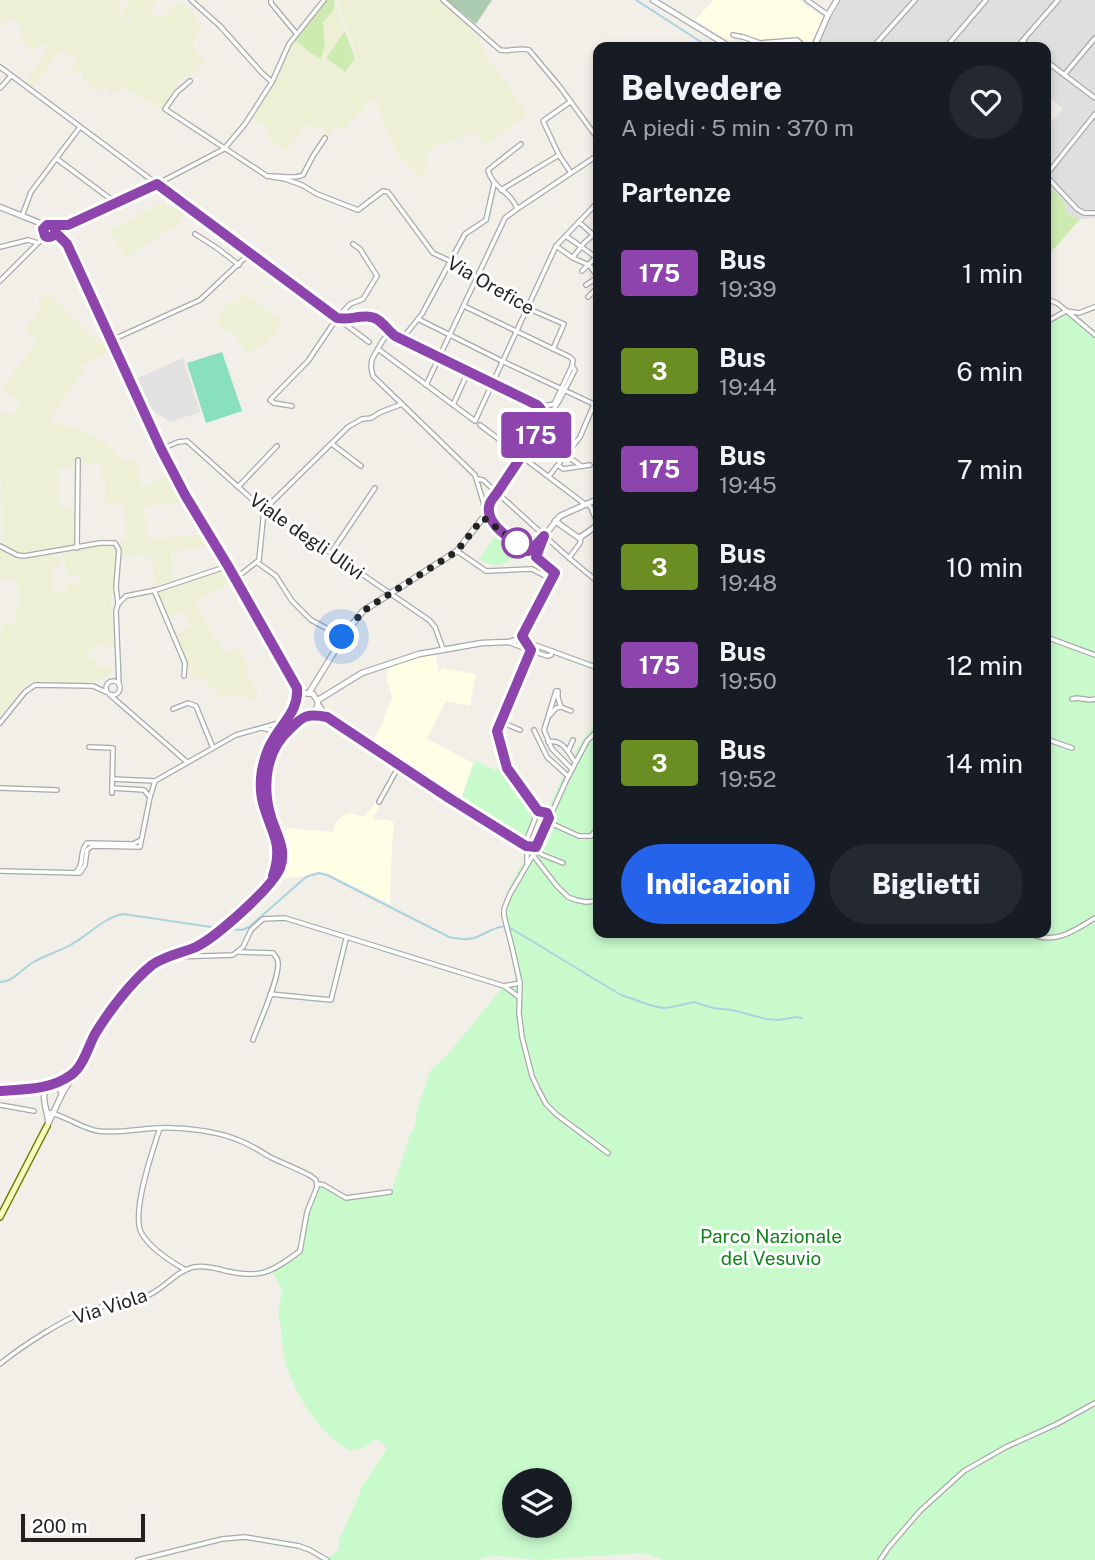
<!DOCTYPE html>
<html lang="it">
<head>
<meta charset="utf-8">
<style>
	body { margin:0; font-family:"Public Sans",sans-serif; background:#242831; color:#f1f3f6; height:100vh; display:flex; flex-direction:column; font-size:26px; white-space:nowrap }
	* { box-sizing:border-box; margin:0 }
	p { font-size:23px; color:#9ea1a6 }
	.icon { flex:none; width:38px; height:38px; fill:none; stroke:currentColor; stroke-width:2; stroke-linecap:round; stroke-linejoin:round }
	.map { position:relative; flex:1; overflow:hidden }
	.details { position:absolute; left:593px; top:42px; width:458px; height:896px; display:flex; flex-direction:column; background:#171b24; border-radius:14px; box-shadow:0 4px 10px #0003 }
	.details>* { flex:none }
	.badge { padding:0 14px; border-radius:5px; font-size:24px; line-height:46px }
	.buttons { position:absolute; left:502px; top:1468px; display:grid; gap:14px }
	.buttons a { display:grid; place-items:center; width:70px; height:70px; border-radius:50%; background:#171b24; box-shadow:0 4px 10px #0003; font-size:35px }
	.scale { position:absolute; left:21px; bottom:18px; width:124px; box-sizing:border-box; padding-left:7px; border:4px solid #222; border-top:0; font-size:19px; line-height:24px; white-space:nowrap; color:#222; -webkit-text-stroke:5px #fff; paint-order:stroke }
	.you { position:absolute; width:35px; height:35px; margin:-18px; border:5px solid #fff; border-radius:50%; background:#1a73e8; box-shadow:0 0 0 10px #1a73e833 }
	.map>.badge { position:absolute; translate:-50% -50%; box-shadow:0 0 0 4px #fff }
	h2 { padding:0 28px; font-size:26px; line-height:63px }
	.round { display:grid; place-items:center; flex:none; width:74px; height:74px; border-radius:37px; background:#242831 }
	.summary { display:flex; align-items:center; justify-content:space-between; height:119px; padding:0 28px }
	h1 { font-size:33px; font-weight:800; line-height:52px }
	.button { display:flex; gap:14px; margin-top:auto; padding:14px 28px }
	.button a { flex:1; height:80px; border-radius:42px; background:#2563eb; color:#fff; font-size:28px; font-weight:800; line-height:80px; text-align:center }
	.button a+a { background:#242831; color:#f1f3f6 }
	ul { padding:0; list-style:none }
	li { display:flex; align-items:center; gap:21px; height:98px; padding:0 28px }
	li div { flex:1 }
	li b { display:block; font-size:26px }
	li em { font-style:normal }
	li .badge { min-width:77px; font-weight:700; text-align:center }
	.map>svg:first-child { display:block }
</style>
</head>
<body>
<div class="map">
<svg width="1095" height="1560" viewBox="0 0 1095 1560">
	<rect width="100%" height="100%" fill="#f2efe9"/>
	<polygon fill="#e0dfdf" points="842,0 1095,0 1095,218 1080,219 1067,214 1064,202 1047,183 1047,127 1063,109 1047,95 1046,47 816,47 826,25"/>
	<g fill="#ffffe5">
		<polygon points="714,0 800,0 802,3 823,17 810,47 801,47 792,42 756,47 740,39 736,38 730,41 695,20"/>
		<polygon points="435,653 439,673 442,668 476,674 470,706 446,701 427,739 473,763 461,797 374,740 384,719 390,701 393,700 386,675 388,674 387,667"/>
		<polygon points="376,801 381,804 372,819 388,820 394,823 392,845 390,904 327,873 315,872 304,876 286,878 285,880 278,874 284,864 286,828 333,832 335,824 342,816 349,813 365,817"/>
	</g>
	<g fill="#eef0d5">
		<polygon points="0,0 119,0 121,15 185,76 175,85 178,89 162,110 127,89 120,89 111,94 107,87 96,91 89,83 82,79 84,76 82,72 79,70 76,74 70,71 77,60 61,51 32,87 25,82 48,47 41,44 29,50 19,37 24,32 13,18 0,25"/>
		<polygon points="131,0 158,0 152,6 151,9 153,14 158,18 162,18 179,1 189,7 201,27 202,31 191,45 206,61 188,78 124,15 122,9"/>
		<polygon points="337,0 440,0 468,24 488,59 528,114 485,146 474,131 464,137 433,146 426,155 426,173 419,177 397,154 373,97 342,131 336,126 328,137 322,133 325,128 322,126 318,130 307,124 286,151 266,137 270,130 252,117 278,76 294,39 296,40 323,23 334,8 335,3 345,31 345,72 357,58"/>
		<polygon points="162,203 171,210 179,205 188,211 180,217 182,221 126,258 109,231"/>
		<polygon points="47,292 99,343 105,341 110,351 80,366 84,369 49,420 81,431 104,442 121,459 126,462 136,458 141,488 169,476 184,501 144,507 148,540 202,534 209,546 188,549 184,546 181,551 171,553 173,581 155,586 150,554 122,557 118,543 127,540 123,503 104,504 105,482 101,481 102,465 80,463 80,459 76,459 76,467 58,468 59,508 76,508 75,547 27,555 20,554 3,546 0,468 0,412 13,414 21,403 2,388 38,340 25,331 36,316 34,313 41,305 38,301"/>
		<polygon points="243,293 282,321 276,327 279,329 262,346 247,353 229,329 224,333 216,321 231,301 235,304"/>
		<polygon points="103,545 115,546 117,549 113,594 111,597 114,647 96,645 96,649 89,649 89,655 90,660 96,660 95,665 113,669 112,672 105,678 95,680 94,682 27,681 0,717 0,634 2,634 2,624 16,623 16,608 20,608 17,579 0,580 0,548 23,559 58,555 62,565 54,567 51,593 67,589 67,584 79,584 79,575 68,574 61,553"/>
		<polygon points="225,573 231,581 194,603 225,655 239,647 250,667 245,670 258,693 254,701 239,696 219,696 214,687 210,689 205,678 193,682 190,674 191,672 175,635 192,626 183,610 167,618 157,593 216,574"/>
	</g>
	<g fill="#cdebb0">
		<path d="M 326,0 L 334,0 C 337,11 327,16 323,23 L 325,44 L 321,59 L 309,52 L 294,39 Z"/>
		<polygon points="345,31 355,59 345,72 326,58"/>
		<polygon points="1047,183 1064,202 1067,214 1080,219 1047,257"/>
	</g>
	<polygon fill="#aacbaf" points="447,0 492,0 476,24"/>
	<g fill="#c8facc" fill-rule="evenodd">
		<path d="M 1072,312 L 1095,330 L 1095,1560 L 663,1560 L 643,1553 L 539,1560 L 498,1556 L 487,1557 L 477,1560 L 325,1560 L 324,1558 L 331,1556 L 339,1549 L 339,1540 L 355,1505 L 362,1486 L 387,1448 L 377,1439 L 362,1448 L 350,1451 C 321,1435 299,1401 288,1370 C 282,1355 282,1336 280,1321 L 278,1318 C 280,1308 280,1298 283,1287 L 280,1287 L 273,1272 L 275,1265 L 283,1259 L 285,1260 L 299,1246 L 306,1210 L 316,1185 L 322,1183 L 334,1192 L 348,1196 L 392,1190 L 411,1132 L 413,1131 L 417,1118 L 415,1116 L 430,1071 L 448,1054 L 502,988 L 515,980 L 516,973 L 502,919 C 500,894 522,867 533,845 C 548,813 560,778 578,747 C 584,737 590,730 598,722 L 598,933 L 1046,933 L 1047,318 L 1055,315 ZM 514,1480 L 560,1480 L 560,1526 L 514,1526 Z"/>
		<path d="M 496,535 L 523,551 C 506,563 499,571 479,559 Z"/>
		<polygon points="475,761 495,770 505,767 537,811 524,842 460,803"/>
	</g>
	<polygon fill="#88e0be" points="222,352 242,411 206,423 187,363"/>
	<polygon fill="#e2e2e2" points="183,358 200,412 170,422 146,406 133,380"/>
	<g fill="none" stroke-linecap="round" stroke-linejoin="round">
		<g stroke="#aad3df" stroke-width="2">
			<polyline points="636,0 701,42"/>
			<path d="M 223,929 L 242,930 L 249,927 L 306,877 L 319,873 L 327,875 L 449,937 C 459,939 469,941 479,936 C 489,932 496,926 507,926 L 621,995 L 653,1006 L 663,1008 L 672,1007 L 694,1002 L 713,1008 L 732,1010 L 766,1019 L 779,1020 L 796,1017 L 802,1018"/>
			<path d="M 0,982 C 13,982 22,969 32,963 C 44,955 59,952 72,944 C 89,935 103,918 123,914 L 218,928"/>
		</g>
		<g stroke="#a9a9a9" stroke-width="6">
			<g id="minor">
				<polyline points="191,0 220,26 262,73 272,82"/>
				<polyline points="271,0 271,3 296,33"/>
				<path d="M 443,0 L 500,50 C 509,52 520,47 529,50 L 560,87 L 598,139"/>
				<polyline points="807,0 828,15"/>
				<polyline points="733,35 743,37 760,43 797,40 805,47"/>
				<polyline points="1023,41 1030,47"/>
				<polyline points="873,47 915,0"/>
				<polyline points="946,47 986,0"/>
				<polyline points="1017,47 1058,0"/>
				<polyline points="1046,61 1095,98"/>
				<polyline points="0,67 369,342"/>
				<polyline points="1064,75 1095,38"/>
				<path d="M 190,81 L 177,92 L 165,109 L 267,176 C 278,175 293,180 303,175 L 313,156 L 325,138"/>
				<polyline points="0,88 11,76"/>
				<polyline points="570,102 543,121 559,155 571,173"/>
				<polyline points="1095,114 1047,174 1048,178 1077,209 1084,213 1095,213"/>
				<polyline points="57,159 116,203"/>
				<polyline points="267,176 285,179 302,185 317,194 358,210 383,191 388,192 433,253 450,261 527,308 564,324 553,349"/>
				<polyline points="501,190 559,155"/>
				<path d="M 517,209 C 512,192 492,188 488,170 L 521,144"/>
				<polyline points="22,216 31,192 80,127"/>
				<polyline points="579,222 598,239"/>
				<polyline points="53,226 68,225 157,184 224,149 245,124 272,82 289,44 324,0"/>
				<polyline points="195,234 217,248 239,265"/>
				<path d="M 566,236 C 577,244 588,251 598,259"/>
				<polyline points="556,246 573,258 589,265 598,277"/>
				<polyline points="0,247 28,240 38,243"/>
				<polyline points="573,257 584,243 593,235"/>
				<polyline points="582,271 598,255"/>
				<polyline points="0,281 45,236"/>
				<polyline points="586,285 598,277"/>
				<polyline points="588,297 598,287"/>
				<polyline points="1046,299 1057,303 1095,335"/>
				<polyline points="464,306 570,357 573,360 572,366 575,370 559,401 490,504 490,515 495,526"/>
				<path d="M 340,319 C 351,320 366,313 377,319 C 383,323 389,331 395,336 L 537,405 L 550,405 L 557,403"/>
				<polyline points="418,319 502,361 598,406"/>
				<polyline points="1046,322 1066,311 1079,313 1095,307"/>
				<polyline points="393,336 386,337 383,340 372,359 371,367 373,376 475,475 483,501 485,512 483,519"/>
				<polyline points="402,339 422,314 465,234 486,220 494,184"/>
				<polyline points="112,340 200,300 250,253"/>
				<polyline points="378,349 475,421 556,246 598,202"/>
				<polyline points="426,385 505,218 517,209 598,155"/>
				<polyline points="555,402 572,366"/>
				<polyline points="453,405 468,372"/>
				<polyline points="292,406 274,403 270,400 308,361 337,318 350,304 363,299 377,276 360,249 353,244"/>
				<polyline points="538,406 544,415 543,424"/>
				<polyline points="480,425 586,505"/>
				<polyline points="555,433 573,446"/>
				<polyline points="332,444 361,466"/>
				<polyline points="161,449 178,442 187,441 264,510 331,553 429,620 435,627 443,649"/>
				<polyline points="566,455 581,466"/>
				<polyline points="558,465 563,469 590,465"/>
				<polyline points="549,476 580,437 598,395"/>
				<polyline points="477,479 483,480 569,558 598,582"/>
				<polyline points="238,487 277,446"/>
				<polyline points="588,504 591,508 598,524"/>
				<polyline points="594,527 598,535"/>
				<polyline points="0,546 17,555 24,556 100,543 115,543 119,550 116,587 118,604"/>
				<polyline points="77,548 78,460"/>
				<polyline points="457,551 486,571 532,569 551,579"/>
				<polyline points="331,553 375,488"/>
				<polyline points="569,558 580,543 581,538"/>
				<polyline points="258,563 276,576 292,601 311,620 343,637"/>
				<polyline points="235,579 259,560 264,510 348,427 362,419 371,418 381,412 402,404"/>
				<polyline points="154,590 185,663 184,676"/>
				<polyline points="1046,637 1095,655"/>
				<polyline points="527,642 598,668"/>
				<polyline points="510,643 547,656 551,655 552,651"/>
				<polyline points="531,650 497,731 507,768 538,811 547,813 549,818"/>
				<circle cx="113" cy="688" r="7"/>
				<polyline points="119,685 116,611 118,604 126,596 156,590 228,566"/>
				<polyline points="110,695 187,762"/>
				<path d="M 1072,699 C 1080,696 1087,702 1095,699"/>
				<polyline points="319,705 327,717 377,752 526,846 556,885 568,897 576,900 586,902 598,901"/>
				<polyline points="173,709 188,703 196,706 213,748"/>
				<polyline points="571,711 561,707 558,698 558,691 556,691 544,730 552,749 572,769"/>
				<polyline points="312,715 327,717"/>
				<polyline points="550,715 556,708 561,707"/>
				<polyline points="501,722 520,730"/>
				<polyline points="0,723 25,692 35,685 93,686 106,692"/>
				<polyline points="262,728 270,730 275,737"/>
				<polyline points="534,730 547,757 568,776"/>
				<polyline points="598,730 587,741 566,781 533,855 510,894 504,909 504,916 512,947 520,983 519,1013 522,1037 532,1076 538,1089 546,1104 557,1115 608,1153"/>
				<polyline points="1046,739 1072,748"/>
				<path d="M 548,742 C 563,739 568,752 575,762"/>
				<polyline points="89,747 113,748 112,793"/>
				<polyline points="568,751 573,740"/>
				<polyline points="112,779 155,781"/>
				<polyline points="0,788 57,790"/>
				<polyline points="112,788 144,790 149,796"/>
				<polyline points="379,802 399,766"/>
				<polyline points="548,822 579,836 591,836 598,828"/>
				<polyline points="535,850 543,855 563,863"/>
				<polyline points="527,863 527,839 538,811"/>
				<polyline points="596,870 598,870"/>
				<polyline points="0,871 80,873 85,865 87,850 92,846 140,847 150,797 155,781 236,735 286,721"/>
				<path d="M 75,873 C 86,863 78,852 87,843 L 133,844 L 141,840"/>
				<path d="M 1030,933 C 1054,946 1075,930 1095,918"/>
				<path d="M 238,952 L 273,953 C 276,957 278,958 278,963 C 279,980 259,1023 253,1040"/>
				<polyline points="172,957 233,955 243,947 251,930 263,919 285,918 504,986 519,997"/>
				<polyline points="504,986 520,983"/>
				<polyline points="270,994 331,1000 346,939"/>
				<polyline points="0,1105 34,1111"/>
				<path d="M 160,1128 C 153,1149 130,1215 142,1234 C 151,1249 170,1261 184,1269"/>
				<polyline points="318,1184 324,1185 346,1198 390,1192"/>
				<path d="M 0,1364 C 22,1346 65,1318 92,1309 C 111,1304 131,1304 149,1295 C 166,1287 176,1271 194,1267 C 205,1265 216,1268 226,1271 C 261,1279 272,1272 300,1251 L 307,1212 L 317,1187 L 316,1180 L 311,1176 C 298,1169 285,1164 272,1158 C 261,1152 250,1144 238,1140 C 219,1132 195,1129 174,1128 C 149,1126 124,1134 98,1131 C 80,1128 65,1115 47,1112"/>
				<polyline points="138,1560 222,1539 245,1537 299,1546 310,1550 327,1560"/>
				<polyline points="880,1560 889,1547 920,1511 964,1471 1006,1447 1057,1424 1095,1403"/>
			</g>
		</g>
		<g stroke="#a9a9a9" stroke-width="7">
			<g id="tertiary">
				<polyline points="653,0 730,47"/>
				<polyline points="814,47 828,15 837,0"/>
				<polyline points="0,207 45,225"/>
				<path d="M 55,232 L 51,237 L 47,237 L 43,234 L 43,229 L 47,225 L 53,226 L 55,232 L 67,244 L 161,449 L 185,495 L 228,566 L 297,688 C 297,694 295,700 295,706 C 297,721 317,719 318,702 L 313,694 L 303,693 L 297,698"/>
				<polyline points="555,521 579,538 598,525"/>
				<polyline points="528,551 538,544 560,516 598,499"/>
				<polyline points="536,557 542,541"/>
				<polyline points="309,693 347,631 363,611 457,551 482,519 485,519 539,559 554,572 554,574 526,630 517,640 508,642 482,643 419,654 362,673 318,700"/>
				<polyline points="55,1085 75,1073"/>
				<polyline points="0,1090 54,1085 59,1087 62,1094"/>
				<path d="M 48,1122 C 48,1109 38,1095 50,1086"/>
				<polyline points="47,1126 62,1094 75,1072"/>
			</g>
		</g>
		<g stroke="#707d05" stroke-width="8">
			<g id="secondary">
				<path d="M 274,873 C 285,835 253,808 262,768 C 268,743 284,727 295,706"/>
				<path d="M 223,926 C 243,910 270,893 280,868 C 287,851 279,837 273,822 C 262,794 264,757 284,734 C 290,727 297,722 304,716"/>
				<polyline points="75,1072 94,1036 111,1010 152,965 168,957 196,946 219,930"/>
				<polyline points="0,1217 47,1126"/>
			</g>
		</g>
		<use href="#minor" stroke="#fff" stroke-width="3.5"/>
		<use href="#tertiary" stroke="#fff" stroke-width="4.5"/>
		<use href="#secondary" stroke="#f7fabf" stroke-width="5"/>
	</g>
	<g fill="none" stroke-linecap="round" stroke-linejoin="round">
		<g stroke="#fff" stroke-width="16">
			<path id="line" d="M 0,1091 C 25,1089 50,1090 71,1075 C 83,1067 88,1047 95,1034 C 109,1011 131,982 152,965 C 165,956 182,953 196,947 C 216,937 272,888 280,868 C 287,849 276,834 271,817 C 262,787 265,751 290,729 C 303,716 307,713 327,717 L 449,798 L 526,846 L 536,847 L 549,818 L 547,813 L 538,811 L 507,768 L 497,731 L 531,650 L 522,636 L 555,573 L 536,557 L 544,536 L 534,547 L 528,551 C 514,541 482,524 490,503 C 492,499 495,496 497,493 L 543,424 C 543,416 544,411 537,405 L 395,336 C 389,331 384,324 378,320 C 367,312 350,321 337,318 L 157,184 L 68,225 L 47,225 L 43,229 L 45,236 C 49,238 54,237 55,232 L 67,244 L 161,449 L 185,495 L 228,566 L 297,688 C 299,710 283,722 273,740 C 267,749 264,760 262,770 C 257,799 267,813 275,838 C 279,850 277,864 273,876"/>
		</g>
		<use href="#line" stroke="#8e44ad" stroke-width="10"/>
		<polyline stroke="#222" stroke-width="7" stroke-dasharray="0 12.6" points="342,637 363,611 457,551 482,519 485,519 517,543"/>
	</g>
	<circle fill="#fff" stroke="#8e44ad" stroke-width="3.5" cx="517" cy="543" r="14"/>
	<g text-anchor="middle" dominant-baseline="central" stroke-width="6" stroke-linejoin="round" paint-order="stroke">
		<g font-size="19" fill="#222" stroke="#fff">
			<text transform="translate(491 285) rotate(30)">Via Orefice</text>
			<text transform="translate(307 536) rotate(35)">Viale degli Ulivi</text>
			<text transform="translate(110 1306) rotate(-18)">Via Viola</text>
		</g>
		<g font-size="19" fill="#0c8416" stroke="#fff">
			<text x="771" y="1236">Parco Nazionale<tspan x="771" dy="22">del Vesuvio</tspan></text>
		</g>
	</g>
</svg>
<div class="buttons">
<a><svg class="icon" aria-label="layers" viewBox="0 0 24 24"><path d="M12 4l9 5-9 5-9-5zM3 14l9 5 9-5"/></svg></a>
</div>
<div class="scale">200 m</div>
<div class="you" style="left:342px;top:637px"></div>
<b class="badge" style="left:536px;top:435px;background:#8e44ad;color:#fff">175</b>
<section class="details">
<div class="summary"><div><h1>Belvedere</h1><p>A piedi · 5 min · 370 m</p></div><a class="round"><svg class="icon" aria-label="heart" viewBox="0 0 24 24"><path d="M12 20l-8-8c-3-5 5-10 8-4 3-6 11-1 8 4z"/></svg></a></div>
<h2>Partenze</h2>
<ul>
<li><span class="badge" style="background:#8e44ad;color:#fff">175</span><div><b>Bus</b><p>19:39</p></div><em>1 min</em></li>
<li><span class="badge" style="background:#6b8e23;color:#fff">3</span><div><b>Bus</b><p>19:44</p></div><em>6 min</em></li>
<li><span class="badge" style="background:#8e44ad;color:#fff">175</span><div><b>Bus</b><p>19:45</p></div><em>7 min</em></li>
<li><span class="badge" style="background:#6b8e23;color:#fff">3</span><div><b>Bus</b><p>19:48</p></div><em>10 min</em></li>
<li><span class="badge" style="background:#8e44ad;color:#fff">175</span><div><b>Bus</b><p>19:50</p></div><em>12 min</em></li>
<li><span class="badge" style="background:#6b8e23;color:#fff">3</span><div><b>Bus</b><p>19:52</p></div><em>14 min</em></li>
</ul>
<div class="button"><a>Indicazioni</a><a>Biglietti</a></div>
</section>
</div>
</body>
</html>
